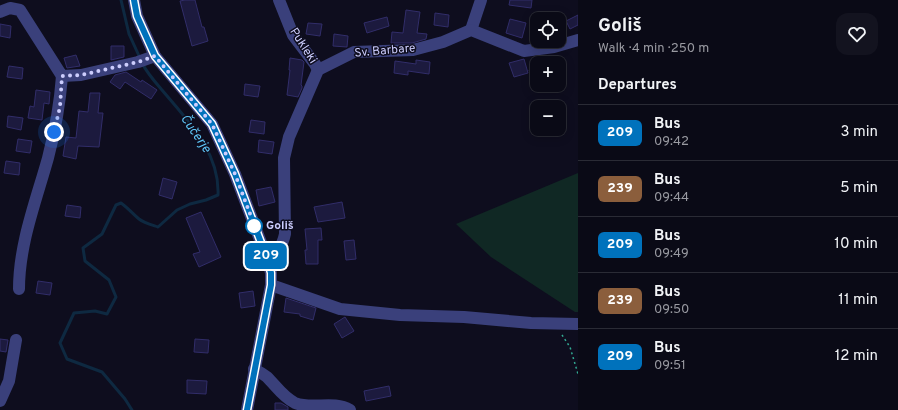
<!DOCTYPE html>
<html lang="en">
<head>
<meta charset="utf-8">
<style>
	body { margin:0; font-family:Overpass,sans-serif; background:#13131f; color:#f1f3f6; height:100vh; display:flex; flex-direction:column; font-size:15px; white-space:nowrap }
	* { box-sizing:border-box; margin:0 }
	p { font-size:13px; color:#999aa1 }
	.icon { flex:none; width:22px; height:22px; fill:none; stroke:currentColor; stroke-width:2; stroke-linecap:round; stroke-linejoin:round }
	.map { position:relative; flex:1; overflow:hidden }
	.panel { display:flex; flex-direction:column; background:#0a0a16; width:320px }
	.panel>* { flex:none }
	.badge { padding:0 8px; border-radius:6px; font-size:14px; line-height:26px }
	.tools { position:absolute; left:530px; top:12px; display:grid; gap:8px }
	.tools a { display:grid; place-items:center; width:36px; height:36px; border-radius:8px; background:#0a0a16; box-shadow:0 2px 10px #0003,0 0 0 1px #2a2b35; font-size:20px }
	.you { position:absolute; width:20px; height:20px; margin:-10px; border:3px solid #fff; border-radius:50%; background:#1a73e8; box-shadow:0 0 0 6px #1a73e833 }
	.map>.badge { position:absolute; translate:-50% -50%; box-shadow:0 0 0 2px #fff }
	h2 { padding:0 20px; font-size:15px; line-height:36px }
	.round { display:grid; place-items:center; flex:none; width:42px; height:42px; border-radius:12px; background:#13131f }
	.headline { display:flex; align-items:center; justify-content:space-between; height:68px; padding:0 20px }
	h1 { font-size:19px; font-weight:700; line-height:30px }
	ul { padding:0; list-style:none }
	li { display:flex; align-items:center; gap:12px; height:56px; padding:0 20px; border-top:1px solid #2a2b35 }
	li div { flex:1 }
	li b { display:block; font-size:15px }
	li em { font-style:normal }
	li .badge { min-width:44px; font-weight:700; text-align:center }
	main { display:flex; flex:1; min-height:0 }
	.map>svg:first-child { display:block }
</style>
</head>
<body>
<main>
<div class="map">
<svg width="578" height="410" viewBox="0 0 578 410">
	<rect width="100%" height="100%" fill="#0e0d1e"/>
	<polygon fill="#102824" points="578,173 578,312 575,312 491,257 456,224"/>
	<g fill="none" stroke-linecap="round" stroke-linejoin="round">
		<g stroke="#0e2941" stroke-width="3">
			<polyline points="121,0 129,34 140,58"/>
			<path d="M 132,410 L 125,399 L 102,372 L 67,359 L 60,343 L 74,313 L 95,311 L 107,314 L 116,297 L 109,280 L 85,261 L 83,248 L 102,234 L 116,205 L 121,203 C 128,208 133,214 139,219 C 144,223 152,225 158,227 L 177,210 L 190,204 L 206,200 L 218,195 C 220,152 187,120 162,90 C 155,82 147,73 142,63"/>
		</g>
	</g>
	<g fill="#1c1a3e" stroke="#312d69">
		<polygon points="185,0 195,0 202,27 204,27 208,41 192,46 180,1"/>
		<polygon points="510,0 532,0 531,8 509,5"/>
		<polygon points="406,10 420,12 417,33 427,34 426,39 412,43 391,43 392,32 403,33"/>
		<polygon points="435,13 449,15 448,27 434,25"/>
		<polygon points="578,15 578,25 570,29 566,21"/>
		<polygon points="387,17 389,26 367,33 364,23"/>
		<polygon points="510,19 526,23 522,38 506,33"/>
		<polygon points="308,23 322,24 320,36 306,34"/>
		<polygon points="0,24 11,26 10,38 0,36"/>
		<polygon points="334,34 348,36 347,47 333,46"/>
		<polygon points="111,46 124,46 124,57 111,60"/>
		<polygon points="76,55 80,66 67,68 64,58"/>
		<polygon points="290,58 302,60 304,62 301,85 302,86 302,88 298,97 287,95 290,70 289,70"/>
		<polygon points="524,59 528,73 514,77 509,63"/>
		<polygon points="416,60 430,62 429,74 408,71 408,75 394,73 395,61 416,64"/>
		<polygon points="9,66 23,68 22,79 7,77"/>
		<polygon points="537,67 537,91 536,91 529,70"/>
		<polygon points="126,72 141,82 142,80 157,90 151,99 125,82 120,89 110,82 115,75"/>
		<polygon points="245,84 260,86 258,97 244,95"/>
		<polygon points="36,90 50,92 49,104 44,103 42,120 28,118 30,106 34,107"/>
		<polygon points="90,93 100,93 98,113 103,113 99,147 78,146 76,159 63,156 66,137 76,138 79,111 88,112"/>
		<polygon points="8,116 23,118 21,130 7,127"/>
		<polygon points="251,120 265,122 264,134 249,132"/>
		<polygon points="18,139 32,141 30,153 16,151"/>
		<polygon points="259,140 274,142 272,154 258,152"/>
		<polygon points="6,161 20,163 19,175 4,173"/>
		<polygon points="163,178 177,182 172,199 159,195"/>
		<polygon points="271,187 275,202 259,206 256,190"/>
		<polygon points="342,202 345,218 318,222 314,207"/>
		<polygon points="67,205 81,207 80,218 65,216"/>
		<polygon points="201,212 221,257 199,267 193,254 200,252 186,218"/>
		<polygon points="321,228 322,240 318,240 318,264 306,264 305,250 307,250 305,229"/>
		<polygon points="354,240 356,259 346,260 344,241"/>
		<polygon points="38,281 52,283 50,295 36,293"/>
		<polygon points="253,291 255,306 241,308 239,293"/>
		<polygon points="286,298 316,308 313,320 300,316 300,314 284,312"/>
		<polygon points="345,317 354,331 342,338 334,324"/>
		<polygon points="0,339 8,340 6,352 0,351"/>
		<polygon points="195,339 209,340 208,353 194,352"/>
		<polygon points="187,380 207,381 206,394 187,393"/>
		<polygon points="389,386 391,396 366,401 364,391"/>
		<polygon points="275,403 281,403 288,407 288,410 275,410"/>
	</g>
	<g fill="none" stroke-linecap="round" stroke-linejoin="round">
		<polyline stroke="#32ab93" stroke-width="1.5" stroke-dasharray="2 3" stroke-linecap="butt" points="562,335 570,347 578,374"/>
		<g stroke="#3a407b" stroke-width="12">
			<polyline points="134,0 137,16 155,56 212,124 235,174 268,261 271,273 271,285 247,410"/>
			<polyline points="279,0 293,35 315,64 318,70"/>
			<polyline points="0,12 10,8 20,10 62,76 81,75 138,62 155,56"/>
			<polyline points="471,30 481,0"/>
			<path d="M 268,261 C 278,251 282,247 285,234 L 284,158 L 289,137 L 318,70 L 354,52 L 413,50 L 443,42 L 471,30 L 524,51 L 554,47 L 578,40"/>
			<polyline points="271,285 340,309 400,315 464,317 531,323 578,324"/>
			<path d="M 19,289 C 19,244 36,201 48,158 C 55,131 60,104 62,76"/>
			<path d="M 254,369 C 258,371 263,374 267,377 C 276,386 283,397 295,403 C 312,410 333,400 350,410"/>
			<polyline points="0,401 9,381 16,340"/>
		</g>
	</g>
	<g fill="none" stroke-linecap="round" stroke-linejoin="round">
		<g stroke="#fff" stroke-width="9">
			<polyline id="line" points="134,0 137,16 155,56 212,124 235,174 268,261 271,273 271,285 247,410"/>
		</g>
		<use href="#line" stroke="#0072bc" stroke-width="6"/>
		<polyline stroke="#cccdfd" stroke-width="4" stroke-dasharray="0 7.2" points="54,132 60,107 62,76 81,75 138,62 155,56 212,124 235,174 255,227 254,226"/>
	</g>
	<circle fill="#fff" stroke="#0072bc" stroke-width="2" cx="254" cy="226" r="8"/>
	<g text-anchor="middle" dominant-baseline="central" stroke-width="3" stroke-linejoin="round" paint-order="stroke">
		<g font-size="12" fill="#cccdfd" stroke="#0e0d1e">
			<text transform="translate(303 46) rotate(57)">Pukleki</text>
			<text transform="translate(385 51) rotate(-5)">Sv. Barbare</text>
		</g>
		<g font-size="12" font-weight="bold" fill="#cccdfd" stroke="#0e0d1e" text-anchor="start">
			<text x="266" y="226">Goliš</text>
		</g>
		<g font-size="13" font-style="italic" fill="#5fc6f8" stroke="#0e0d1e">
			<text transform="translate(195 134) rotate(55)">Čučerje</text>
		</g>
	</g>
</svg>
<div class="tools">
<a><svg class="icon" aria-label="locate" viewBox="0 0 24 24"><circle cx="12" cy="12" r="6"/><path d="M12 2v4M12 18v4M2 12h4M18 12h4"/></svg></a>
<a>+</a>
<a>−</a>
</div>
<div class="you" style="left:54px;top:132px"></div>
<b class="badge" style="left:266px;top:256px;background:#0072bc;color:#fff">209</b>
</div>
<section class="panel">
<div class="headline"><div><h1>Goliš</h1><p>Walk · 4 min · 250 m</p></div><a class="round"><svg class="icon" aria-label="heart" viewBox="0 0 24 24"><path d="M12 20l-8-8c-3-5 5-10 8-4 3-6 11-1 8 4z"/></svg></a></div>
<h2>Departures</h2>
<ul>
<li><span class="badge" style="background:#0072bc;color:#fff">209</span><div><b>Bus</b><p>09:42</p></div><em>3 min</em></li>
<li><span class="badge" style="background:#8b5e3c;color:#fff">239</span><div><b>Bus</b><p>09:44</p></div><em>5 min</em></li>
<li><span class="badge" style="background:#0072bc;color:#fff">209</span><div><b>Bus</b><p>09:49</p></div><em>10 min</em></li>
<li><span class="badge" style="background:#8b5e3c;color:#fff">239</span><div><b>Bus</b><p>09:50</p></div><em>11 min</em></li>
<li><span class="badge" style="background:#0072bc;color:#fff">209</span><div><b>Bus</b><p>09:51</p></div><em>12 min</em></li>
</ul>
</section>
</main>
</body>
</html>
